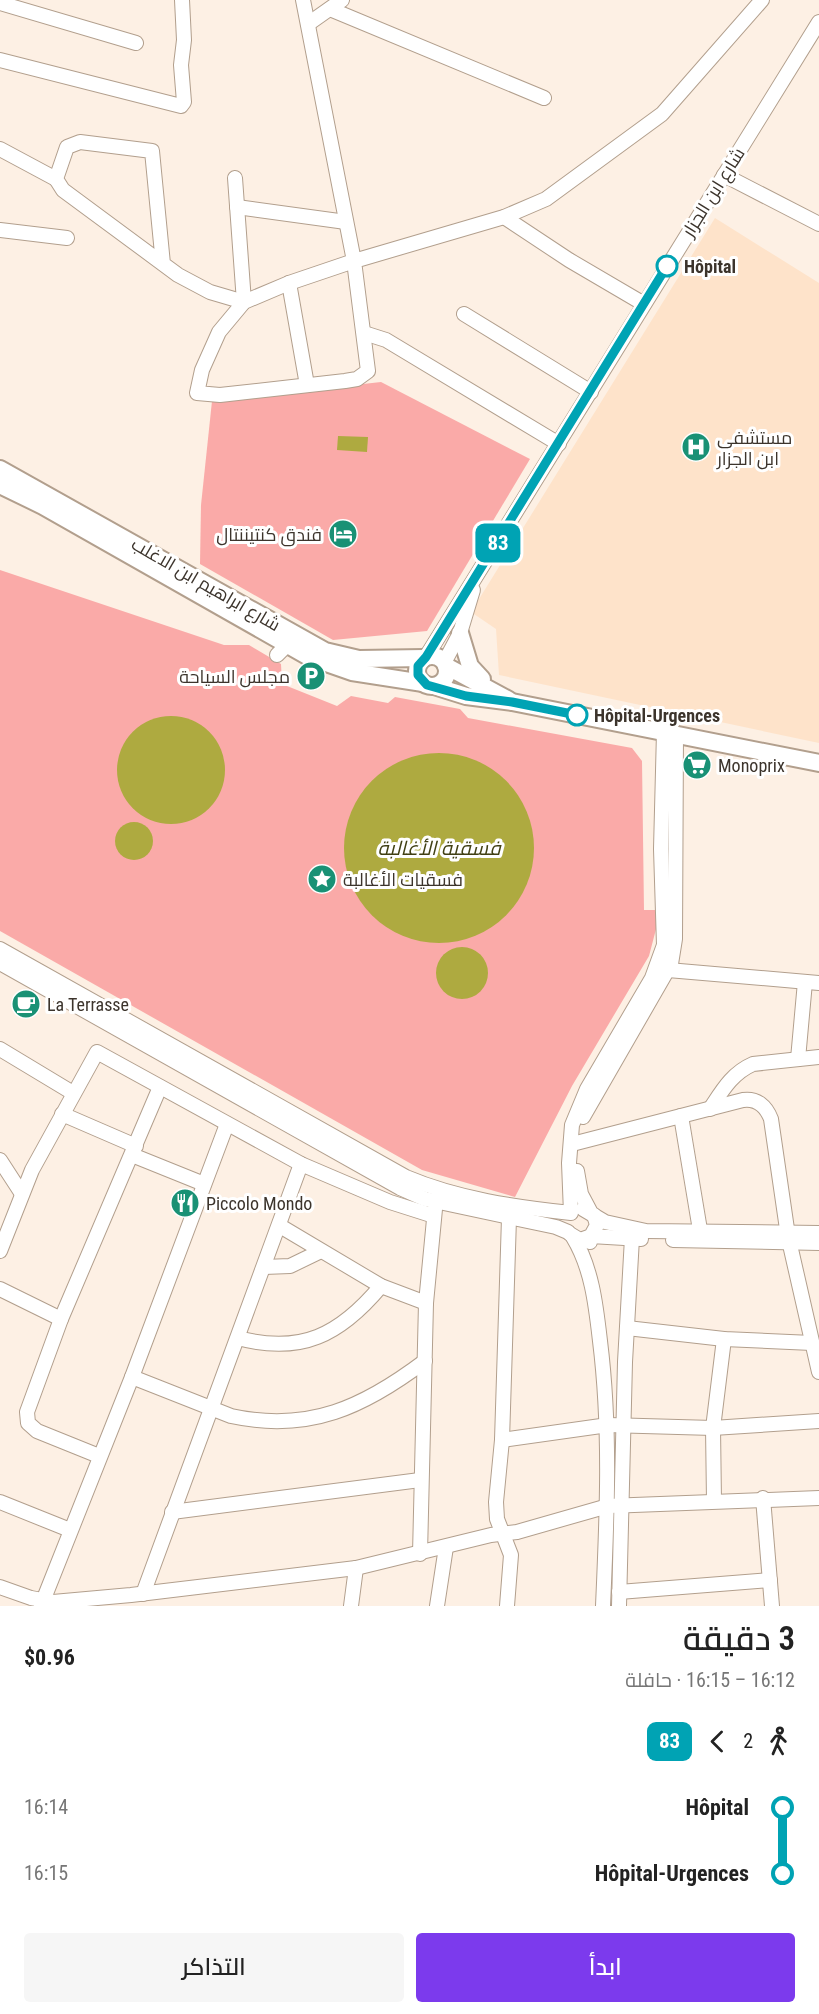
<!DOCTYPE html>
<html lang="ar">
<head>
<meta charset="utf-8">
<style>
	body { margin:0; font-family:"Roboto Condensed",Cairo,sans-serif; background:#f6f6f6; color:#222; direction:rtl; height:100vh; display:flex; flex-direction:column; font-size:22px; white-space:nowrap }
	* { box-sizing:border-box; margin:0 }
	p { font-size:20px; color:#767676 }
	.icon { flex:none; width:33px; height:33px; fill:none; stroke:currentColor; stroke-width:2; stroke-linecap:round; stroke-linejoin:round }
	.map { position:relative; height:1606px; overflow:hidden; direction:ltr }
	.details { display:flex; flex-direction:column; background:#fff; flex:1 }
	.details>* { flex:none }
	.badge { padding:0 12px; border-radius:9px; font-size:21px; line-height:39px }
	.map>.badge { position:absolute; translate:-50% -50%; box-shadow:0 0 0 3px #fff }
	.legs { display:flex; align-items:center; gap:9px; height:66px; padding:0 24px; font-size:20px }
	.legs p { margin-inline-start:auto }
	.overview { display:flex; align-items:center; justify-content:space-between; height:102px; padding:0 24px }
	h1 { font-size:33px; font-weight:600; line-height:45px }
	.cta { display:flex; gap:12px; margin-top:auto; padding:12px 24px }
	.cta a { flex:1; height:69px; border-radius:6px; background:#7c3aed; color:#fff; font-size:24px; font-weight:600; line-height:69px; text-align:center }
	.cta a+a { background:#f6f6f6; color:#222 }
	ul { padding:0 24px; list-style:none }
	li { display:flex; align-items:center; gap:21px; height:66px; font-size:22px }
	li i { display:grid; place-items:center; width:9px; height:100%; margin:0 8px; background:currentColor }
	li i::after { content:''; width:15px; height:15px; margin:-8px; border:4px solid; border-radius:50%; background:#fff }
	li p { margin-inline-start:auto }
	li:first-child i { background:linear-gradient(#0000 50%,currentColor 0) }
	li:last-child i { background:linear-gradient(currentColor 50%,#0000 0) }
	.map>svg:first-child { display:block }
</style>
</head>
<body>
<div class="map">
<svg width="819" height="1606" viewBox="0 0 819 1606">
	<rect width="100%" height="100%" fill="#fdf0e4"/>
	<polygon fill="#fee3ca" points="715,218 819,283 819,743 499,675 496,629 471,612"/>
	<g fill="#faaaa8">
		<polygon points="381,382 530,459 427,631 333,640 200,564 201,505 212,401"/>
		<polygon points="0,570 224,645 249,645 281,664 282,684 337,706 351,696 388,703 395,697 460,709 468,718 632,748 642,761 644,910 661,910 649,956 572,1086 515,1197 422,1170 0,931"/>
	</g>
	<g fill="#aeaa40">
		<polygon points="338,436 368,437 367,452 337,450"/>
		<circle cx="171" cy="770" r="54"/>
		<circle cx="439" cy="848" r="95"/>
		<circle cx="134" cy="841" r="19"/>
		<circle cx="462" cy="973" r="26"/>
	</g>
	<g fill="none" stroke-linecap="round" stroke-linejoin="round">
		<g stroke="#b29f8d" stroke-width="16">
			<g id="minor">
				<polyline points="303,0 354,261 368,371 357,379 345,381 220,395 197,393 202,370 219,332 244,302 289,283 354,261 504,217 546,199 662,114 762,0"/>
				<polyline points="0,3 136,43"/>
				<polyline points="330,9 544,98"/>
				<polyline points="308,24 342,0"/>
				<polyline points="0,60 181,106 184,102 181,65 184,40 182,0"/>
				<polyline points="0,149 56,179"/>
				<polyline points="724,175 819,224"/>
				<polyline points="235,178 244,302"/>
				<polyline points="237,207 346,222"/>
				<polyline points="504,217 569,260 644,304"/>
				<polyline points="0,230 67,238"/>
				<polyline points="163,264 152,151 80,142 67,147 56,179 63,190 178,275 210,292 244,302"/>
				<polyline points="289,283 307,385"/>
				<polyline points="464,314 591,392"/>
				<polyline points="364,333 386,340 559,444"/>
				<polyline points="277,655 286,646"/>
				<polyline points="426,657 819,22"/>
				<polyline points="444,663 460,633 473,590"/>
				<path d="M 0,949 L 406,1177 C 458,1199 515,1207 571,1213 L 569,1163 L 572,1125 L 587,1089 L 652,978 L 664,945 L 661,849 L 664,732"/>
				<polyline points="0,963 400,1188 425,1199 556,1227 568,1232"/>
				<polyline points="660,967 668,970 819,983"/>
				<polyline points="0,1049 73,1093"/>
				<polyline points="798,1059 805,982"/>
				<path d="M 710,1109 C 722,1091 732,1073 753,1064 L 819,1057"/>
				<polyline points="62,1114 136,1146"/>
				<polyline points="681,1116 700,1230"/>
				<polyline points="583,1117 671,964 675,939 676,734"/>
				<path d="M 576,1143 L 743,1100 C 757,1098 766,1106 771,1119 L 788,1236 L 819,1372"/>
				<polyline points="132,1155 204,1184"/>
				<polyline points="0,1160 22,1194"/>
				<polyline points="577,1171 581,1194 590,1211"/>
				<polyline points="583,1209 605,1222 646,1231 819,1233"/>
				<polyline points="280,1226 381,1286 426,1303"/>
				<polyline points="570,1234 580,1240 591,1236 597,1225 594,1215"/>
				<path d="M 573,1237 C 592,1268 596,1306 600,1341 C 611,1430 607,1517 603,1606"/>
				<polyline points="673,1240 819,1243"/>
				<polyline points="590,1242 591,1236 641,1239"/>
				<polyline points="0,1251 32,1170 97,1052 301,1164 390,1202 434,1216"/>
				<polyline points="264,1267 290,1266 321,1251"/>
				<polyline points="0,1289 61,1319"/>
				<polyline points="627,1328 724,1339 812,1343"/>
				<path d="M 238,1338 C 301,1355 340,1335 381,1286"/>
				<path d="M 132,1377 L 231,1416 C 309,1433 364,1407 425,1361"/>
				<polyline points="502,1440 608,1425 713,1428 819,1421"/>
				<polyline points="99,1456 37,1431 28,1423 27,1412 61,1319 160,1087"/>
				<polyline points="763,1498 772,1606"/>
				<polyline points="714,1501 713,1428 724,1339"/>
				<polyline points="0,1502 70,1530"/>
				<polyline points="172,1512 420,1480"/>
				<polyline points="420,1554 426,1303 435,1209"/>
				<polyline points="0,1587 31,1598 53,1602 131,1595 356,1568 491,1535 517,1532 608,1506 819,1498"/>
				<polyline points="619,1592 770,1580"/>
				<polyline points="143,1594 301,1164"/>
				<polyline points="41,1606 132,1377 227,1124"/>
				<polyline points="351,1606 356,1568"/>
				<polyline points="437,1606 446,1547"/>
				<polyline points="507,1606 511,1555 497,1519 496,1502 502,1440 509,1218"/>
				<polyline points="619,1606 625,1362 632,1238"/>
			</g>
		</g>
		<g stroke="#b29f8d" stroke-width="20">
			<g id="major">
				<polyline points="0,469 325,651 359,659 424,658"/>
				<polyline points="0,485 43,506 309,657 352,672 423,683"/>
				<polyline points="460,633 470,666 482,679"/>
				<circle cx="432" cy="671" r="15"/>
				<polyline points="446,666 509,700"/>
				<polyline points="434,686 466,696 512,702 819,763"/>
			</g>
		</g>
		<use href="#minor" stroke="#fff" stroke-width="14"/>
		<use href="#major" stroke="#fff" stroke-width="16"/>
	</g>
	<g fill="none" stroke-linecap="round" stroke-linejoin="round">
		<g stroke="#fff" stroke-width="14">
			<polyline id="line-1" points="577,715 512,702 466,696 427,685 418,675 418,666 426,657 667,266"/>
		</g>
		<use href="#line-1" stroke="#00a3b4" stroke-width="9"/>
	</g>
	<defs>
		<g id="hospital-disc" transform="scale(1.5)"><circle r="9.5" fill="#199175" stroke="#fff"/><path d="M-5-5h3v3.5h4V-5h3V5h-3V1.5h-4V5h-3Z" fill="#fff"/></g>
		<g id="hotel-disc" transform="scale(1.5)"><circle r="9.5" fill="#199175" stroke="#fff"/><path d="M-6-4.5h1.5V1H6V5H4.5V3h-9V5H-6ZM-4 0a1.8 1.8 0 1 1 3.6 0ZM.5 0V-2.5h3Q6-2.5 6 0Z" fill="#fff"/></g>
		<g id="parking-disc" transform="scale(1.5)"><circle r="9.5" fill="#199175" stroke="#fff"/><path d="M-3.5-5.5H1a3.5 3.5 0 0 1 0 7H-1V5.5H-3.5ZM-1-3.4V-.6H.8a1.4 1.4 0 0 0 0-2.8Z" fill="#fff"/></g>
		<g id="supermarket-disc" transform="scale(1.5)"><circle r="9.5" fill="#199175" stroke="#fff"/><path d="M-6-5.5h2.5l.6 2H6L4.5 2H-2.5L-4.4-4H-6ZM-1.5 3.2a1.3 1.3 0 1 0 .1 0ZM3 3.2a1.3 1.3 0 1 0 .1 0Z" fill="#fff"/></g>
		<g id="sight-disc" transform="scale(1.5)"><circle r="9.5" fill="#199175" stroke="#fff"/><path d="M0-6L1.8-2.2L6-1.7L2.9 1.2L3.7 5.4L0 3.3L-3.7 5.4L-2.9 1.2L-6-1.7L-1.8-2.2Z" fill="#fff"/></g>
		<g id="cafe-disc" transform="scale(1.5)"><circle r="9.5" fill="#199175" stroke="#fff"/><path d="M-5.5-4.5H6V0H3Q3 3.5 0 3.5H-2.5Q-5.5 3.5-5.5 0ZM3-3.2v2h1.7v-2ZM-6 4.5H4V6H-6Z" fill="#fff"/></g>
		<g id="restaurant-disc" transform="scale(1.5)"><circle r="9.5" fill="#199175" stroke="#fff"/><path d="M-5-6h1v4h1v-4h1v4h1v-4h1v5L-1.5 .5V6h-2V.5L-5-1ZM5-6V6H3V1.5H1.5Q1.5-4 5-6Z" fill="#fff"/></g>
	</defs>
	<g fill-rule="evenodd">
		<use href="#hospital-disc" x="696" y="447"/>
		<use href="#hotel-disc" x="343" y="534"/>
		<use href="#parking-disc" x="311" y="676"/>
		<use href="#supermarket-disc" x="697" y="765"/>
		<use href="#sight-disc" x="322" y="879"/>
		<use href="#cafe-disc" x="26" y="1004"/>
		<use href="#restaurant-disc" x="185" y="1203"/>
	</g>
	<g fill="#fff" stroke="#00a3b4" stroke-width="3">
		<circle cx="667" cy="266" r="10"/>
		<circle cx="577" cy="715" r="10"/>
	</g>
	<g text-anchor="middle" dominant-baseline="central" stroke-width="6" stroke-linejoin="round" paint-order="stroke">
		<g font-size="18" fill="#3c342c" stroke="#fff">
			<text transform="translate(713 192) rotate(-58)">شارع ابن الجزار</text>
			<text transform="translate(206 584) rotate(30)">شارع ابراهيم ابن الاغلب</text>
		</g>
		<g font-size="18" font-weight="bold" fill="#3c342c" stroke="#fff" text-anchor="start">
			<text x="684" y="266">Hôpital</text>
			<text x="594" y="715">Hôpital-Urgences</text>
		</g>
		<g font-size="18" fill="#3c342c" stroke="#fff" text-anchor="start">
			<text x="717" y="437">مستشفى<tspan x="717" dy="21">ابن الجزار</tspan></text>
			<text x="322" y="534" text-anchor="end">فندق كنتيننتال</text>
			<text x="290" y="676" text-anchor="end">مجلس السياحة</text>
			<text x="718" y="765">Monoprix</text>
			<text x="343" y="879">فسقيات الأغالبة</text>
			<text x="47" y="1004">La Terrasse</text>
			<text x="206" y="1203">Piccolo Mondo</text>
		</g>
		<g font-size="20" font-style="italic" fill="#414014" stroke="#fff">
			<text x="439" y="848">فسقية الأغالبة</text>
		</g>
	</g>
</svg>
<b class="badge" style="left:498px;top:543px;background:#00a3b4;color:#fff">83</b>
</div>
<section class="details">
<div class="overview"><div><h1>3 دقيقة</h1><p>16:12 – 16:15 · حافلة</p></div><b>$0.96</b></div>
<div class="legs"><svg class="icon" aria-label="walk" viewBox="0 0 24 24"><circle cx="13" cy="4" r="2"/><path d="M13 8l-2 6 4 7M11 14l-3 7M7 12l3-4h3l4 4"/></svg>2<svg class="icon" aria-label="back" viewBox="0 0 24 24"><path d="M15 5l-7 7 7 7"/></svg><b class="badge" style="background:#00a3b4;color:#fff">83</b></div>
<ul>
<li><i style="color:#00a3b4"></i><b>Hôpital</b><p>16:14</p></li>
<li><i style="color:#00a3b4"></i><b>Hôpital-Urgences</b><p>16:15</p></li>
</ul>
<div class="cta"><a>ابدأ</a><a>التذاكر</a></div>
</section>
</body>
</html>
